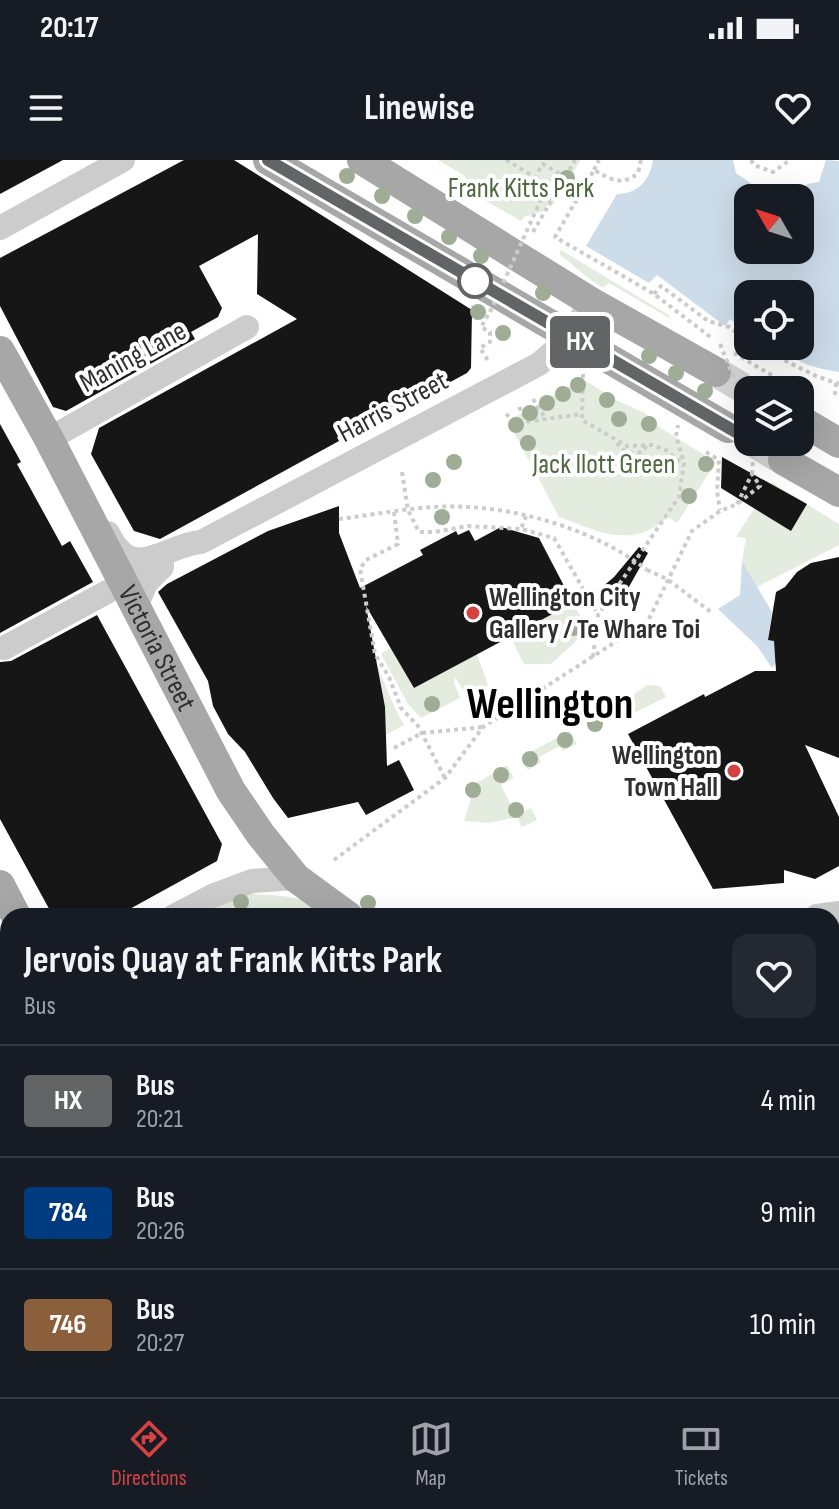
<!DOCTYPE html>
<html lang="en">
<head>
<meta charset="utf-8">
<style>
	body { margin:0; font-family:"Sofia Sans Condensed",sans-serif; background:#242831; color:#f1f3f6; height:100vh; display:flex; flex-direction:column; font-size:30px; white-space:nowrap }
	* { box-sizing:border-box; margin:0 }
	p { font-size:26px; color:#9ea1a6 }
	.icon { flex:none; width:44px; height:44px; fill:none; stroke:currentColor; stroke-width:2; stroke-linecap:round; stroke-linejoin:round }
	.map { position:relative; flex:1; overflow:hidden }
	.drawer { position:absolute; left:0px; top:748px; width:840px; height:490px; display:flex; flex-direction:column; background:#171b24; border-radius:24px 24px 0 0; box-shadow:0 8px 32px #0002 }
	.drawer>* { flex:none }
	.badge { padding:0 16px; border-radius:6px; font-size:28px; line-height:52px }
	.needle { width:52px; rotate:309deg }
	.tools { position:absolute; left:734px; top:24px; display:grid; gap:16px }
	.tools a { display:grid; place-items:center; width:80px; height:80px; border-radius:16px; background:#171b24; box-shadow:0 8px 32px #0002; font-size:40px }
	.map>.badge { position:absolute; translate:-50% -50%; box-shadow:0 0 0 4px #fff }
	.round { display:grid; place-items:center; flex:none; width:84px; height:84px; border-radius:16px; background:#242831 }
	.overview { display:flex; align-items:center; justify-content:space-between; height:136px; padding:0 24px }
	h1 { font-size:38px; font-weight:700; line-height:60px }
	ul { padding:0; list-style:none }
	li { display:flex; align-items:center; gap:24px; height:112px; padding:0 24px; border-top:2px solid #363941 }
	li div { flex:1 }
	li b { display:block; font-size:30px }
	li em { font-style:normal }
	li .badge { min-width:88px; font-weight:700; text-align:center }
	.status { display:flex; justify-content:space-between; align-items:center; height:56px; padding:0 40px; background:#171b24; direction:ltr }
	.status svg { height:22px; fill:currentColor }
	header { display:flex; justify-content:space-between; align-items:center; height:104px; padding:0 24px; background:#171b24; font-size:36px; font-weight:700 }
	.tabs { display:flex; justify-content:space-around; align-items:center; height:112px; border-top:2px solid #363941; background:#171b24; font-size:22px; color:#9ea1a6 }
	.tabs a { display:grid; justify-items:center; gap:4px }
	.tabs .current { color:#d64242 }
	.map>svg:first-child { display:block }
</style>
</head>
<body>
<div class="status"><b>20:17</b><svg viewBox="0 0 49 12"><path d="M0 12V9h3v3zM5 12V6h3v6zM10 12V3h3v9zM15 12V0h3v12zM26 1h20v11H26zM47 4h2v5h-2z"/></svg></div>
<header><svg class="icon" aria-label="menu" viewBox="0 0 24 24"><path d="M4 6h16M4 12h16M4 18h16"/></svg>Linewise<svg class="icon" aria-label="heart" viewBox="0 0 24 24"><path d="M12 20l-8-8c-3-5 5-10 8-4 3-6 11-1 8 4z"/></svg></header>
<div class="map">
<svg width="839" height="1237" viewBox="0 0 839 1237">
	<rect width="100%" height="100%" fill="#fff"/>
	<g fill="#e4ebdf">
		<polygon points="438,0 581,0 551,47 547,45 543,51 524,57 521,61 470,32 465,16"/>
		<path d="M 561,90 L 670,156 L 669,158 L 609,123 L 603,128 C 586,118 574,105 559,94 Z"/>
		<path d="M 579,221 L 586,221 L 616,240 L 645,253 L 659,267 L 716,302 L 677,363 L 668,357 C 631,391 596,370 559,357 L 508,261 Z"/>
		<polygon points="771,322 839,364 839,385 757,427 742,401 746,378 736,377"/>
		<polygon points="573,443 588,470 551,504 524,504 510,476"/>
		<polygon points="392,487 414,528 477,494 488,525 476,535 466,535 455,517 454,523 460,538 421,558 408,544 381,494"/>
		<path d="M 375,501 C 385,522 392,545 404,565 L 384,576 Z"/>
		<polygon points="647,525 660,526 666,537 632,554 625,541"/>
		<polygon points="570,571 577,584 563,591 560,586 539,597 541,602 528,610 521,597"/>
		<polygon points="507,605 514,618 501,625 516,655 531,648 537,660 522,667 517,657 489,663 464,661 471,639 465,630"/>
		<path d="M 250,734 C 278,735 313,736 334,756 L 210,756 L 209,753 L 217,742 Z"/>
	</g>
	<g fill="#cddce9">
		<path d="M 653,0 L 733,0 L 736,13 L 772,38 L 748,38 L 748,90 L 800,90 L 800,38 L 797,38 L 807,24 L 819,22 L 826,0 L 839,1 L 839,212 C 817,208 797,205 781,186 L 800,186 L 800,134 L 748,134 L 748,171 L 730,159 L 725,166 L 657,115 L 649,123 L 586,86 L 617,34 C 638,34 650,20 653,0 Z"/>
		<polygon points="742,401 772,452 768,479 775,481 776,503 772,508 757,486 718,449 740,435"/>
	</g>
	<g fill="#161616">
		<polygon points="0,0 63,0 0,34"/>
		<polygon points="184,0 234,0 472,150 471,208 467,213 421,238 412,236 337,277 339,281 160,379 134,371 91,294 99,268 297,159 257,134 258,74 199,106 222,148 218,157 191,172 195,179 66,251 53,247 0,146 0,98"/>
		<polygon points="0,264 21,302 17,304 62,386 70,381 93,422 0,473"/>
		<polygon points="722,297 807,344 791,371 721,328"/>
		<polygon points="339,346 339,373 360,428 423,395 420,390 456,371 458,375 469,370 475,381 501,367 539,378 573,443 414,528 366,446 385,547 387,606 399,600 414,630 366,655 358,642 288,658 273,638 245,592 228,574 213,546 208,521 158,432 167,424 268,371"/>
		<polygon points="639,387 648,393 621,441 594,434 614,417"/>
		<polygon points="839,397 839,598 805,585 839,657 839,706 815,719 784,710 784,723 713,729 628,574 704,534 705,537 755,511 776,511 774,481 768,480 776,432 785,427 797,412 811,403"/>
		<polygon points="97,455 222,684 217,701 117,756 53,756 0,659 0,502 11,501"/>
	</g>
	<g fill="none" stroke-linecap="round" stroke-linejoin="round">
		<g stroke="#d5d5d5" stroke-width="30" stroke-dasharray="30 15" stroke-linecap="butt">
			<polyline points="716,212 748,231"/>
			<polyline points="753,282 783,300"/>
		</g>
		<g stroke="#ccc" stroke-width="4" stroke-dasharray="4 4" stroke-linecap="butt">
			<polyline points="506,0 535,17 543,4 560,14"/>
			<path d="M 641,0 L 638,13 C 622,27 610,19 594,10 L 555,77 L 654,134 L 713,179"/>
			<polyline points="751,0 754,5 773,12 790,0"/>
			<polyline points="594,10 599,0"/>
			<polyline points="544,33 557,13"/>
			<polyline points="533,72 575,0"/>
			<polyline points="654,134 661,126 708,161 729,167 748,181"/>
			<polyline points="488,155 481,167 490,172 490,182 480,188 489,202"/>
			<polyline points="756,186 816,216 839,224"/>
			<polyline points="734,193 797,230"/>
			<polyline points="583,214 582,260 627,286 652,285 666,290 684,305"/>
			<polyline points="836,223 835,233 839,235"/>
			<polyline points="800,232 812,238"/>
			<polyline points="533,239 546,259"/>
			<polyline points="519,247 528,262"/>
			<polyline points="506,254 517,263 582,254"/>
			<path d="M 617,283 C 623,293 632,294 642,292 L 647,285"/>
			<polyline points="706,292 719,300 717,331 720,350"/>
			<polyline points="402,312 408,350 419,372 434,372 468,366 521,369"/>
			<polyline points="394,352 398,384 366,400 360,409 375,494 389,517 401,548 418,566 445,618"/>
			<polyline points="526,356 521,369 554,378 598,455"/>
			<polyline points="647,410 667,419 711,452"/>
			<polyline points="593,497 598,455 679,337 684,303 676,276 678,265"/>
			<polyline points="394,588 422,573 483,567"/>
			<polyline points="334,700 445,618 483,567 648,461 692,371 720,351 737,344 760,326 752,314 737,344"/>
			<polyline points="0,850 8,846"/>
		</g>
		<g stroke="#ccc" stroke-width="24">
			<polyline points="0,68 123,0"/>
			<polyline points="49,279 247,167"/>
			<path d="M 108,373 C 133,425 164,385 201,382 L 539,204 L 568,179 L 591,142"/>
			<polygon points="116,397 141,408 162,403 162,407 146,423 138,442"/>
			<polyline points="4,488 107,432"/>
			<polyline points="174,756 212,736 252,721 296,718"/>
			<polyline points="817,756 839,753"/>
			<polyline points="839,929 839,939"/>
			<polyline points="832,1062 839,1060"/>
			<polyline points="0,1131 8,1132"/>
			<polyline points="832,1207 839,1206"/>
			<polyline points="70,1237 72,1230"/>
		</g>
		<g stroke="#a7a7a7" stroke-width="30">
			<polyline points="268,0 728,268"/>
			<polyline points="362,0 591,142 716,212"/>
			<path id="s1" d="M 0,191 L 49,279 L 231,631 L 261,675 L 296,718 L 348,756"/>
			<polyline points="805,263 839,283"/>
			<polyline points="783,300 839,332"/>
			<polyline points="0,725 16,756"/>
			<polyline points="263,1230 267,1237"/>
			<polyline points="758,1230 767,1237"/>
		</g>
		<g stroke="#ccc" stroke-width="4" stroke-dasharray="4 4" stroke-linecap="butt">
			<polyline points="490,152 544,33"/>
			<polyline points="720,184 748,253"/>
			<polyline points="752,314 754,282"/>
			<path d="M 339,359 C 381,354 425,344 468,347 C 528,350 600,373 647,410"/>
		</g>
	</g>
	<g fill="#9fac96">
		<circle cx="347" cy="16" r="8"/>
		<circle cx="567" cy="18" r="8"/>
		<circle cx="382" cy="36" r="8"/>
		<circle cx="415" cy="56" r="8"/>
		<circle cx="449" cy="77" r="8"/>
		<circle cx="481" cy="96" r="8"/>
		<circle cx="543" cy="133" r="8"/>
		<circle cx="478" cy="152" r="8"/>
		<circle cx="503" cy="173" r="8"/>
		<circle cx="649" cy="196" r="8"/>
		<circle cx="676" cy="213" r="8"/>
		<circle cx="578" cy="225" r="8"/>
		<circle cx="705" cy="231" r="8"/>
		<circle cx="563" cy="234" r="8"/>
		<circle cx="607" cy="240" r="8"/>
		<circle cx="547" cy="243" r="8"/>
		<circle cx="530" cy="253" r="8"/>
		<circle cx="619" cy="259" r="8"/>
		<circle cx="649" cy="264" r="8"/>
		<circle cx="516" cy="265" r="8"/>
		<circle cx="528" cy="283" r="8"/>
		<circle cx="454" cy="302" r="8"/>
		<circle cx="706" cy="304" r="8"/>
		<circle cx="433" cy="320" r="8"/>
		<circle cx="689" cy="336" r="8"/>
		<circle cx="442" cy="357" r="8"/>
		<circle cx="573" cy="468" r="8"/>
		<circle cx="432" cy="544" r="8"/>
		<circle cx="621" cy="551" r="8"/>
		<circle cx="595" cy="564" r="8"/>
		<circle cx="565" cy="580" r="8"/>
		<circle cx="530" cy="599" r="8"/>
		<circle cx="501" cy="615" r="8"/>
		<circle cx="473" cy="630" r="8"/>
		<circle cx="516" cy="650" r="8"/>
		<circle cx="241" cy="742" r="8"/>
		<circle cx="368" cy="743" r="8"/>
	</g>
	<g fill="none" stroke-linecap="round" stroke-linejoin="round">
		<g stroke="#fff" stroke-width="18">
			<polyline id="line" points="268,0 748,279"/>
		</g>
		<use href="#line" stroke="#636466" stroke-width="12"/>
	</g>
	<circle fill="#fff" stroke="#636466" stroke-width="4" cx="475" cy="121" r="16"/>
	<g fill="#d64242" stroke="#fff" stroke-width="3">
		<circle cx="473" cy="453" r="8"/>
		<circle cx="734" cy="611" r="8"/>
	</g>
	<g text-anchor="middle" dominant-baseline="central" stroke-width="8" stroke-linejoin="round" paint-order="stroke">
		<g font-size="28" fill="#506840" stroke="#fff">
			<text x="521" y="28">Frank Kitts Park</text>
			<text x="604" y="304">Jack Ilott Green</text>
		</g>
		<g font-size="28" fill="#2f2f2f" stroke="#fff">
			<text transform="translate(133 197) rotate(-29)">Maning Lane</text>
			<text transform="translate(393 247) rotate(-28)">Harris Street</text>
			<text stroke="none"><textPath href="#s1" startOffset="336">Victoria Street</textPath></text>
		</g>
		<g font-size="28" font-weight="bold" fill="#2f2f2f" stroke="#fff" text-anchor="start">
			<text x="489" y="437">Wellington City<tspan x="489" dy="32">Gallery / Te Whare Toi</tspan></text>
			<text x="718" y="595" text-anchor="end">Wellington<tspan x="718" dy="32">Town Hall</tspan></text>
		</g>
		<g font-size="44" font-weight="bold" fill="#000" stroke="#fff">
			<text x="550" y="544">Wellington</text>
		</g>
	</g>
</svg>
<div class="tools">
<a><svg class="needle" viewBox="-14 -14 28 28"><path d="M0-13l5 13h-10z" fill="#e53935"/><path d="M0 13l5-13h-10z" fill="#9ea1a6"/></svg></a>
<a><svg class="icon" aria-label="locate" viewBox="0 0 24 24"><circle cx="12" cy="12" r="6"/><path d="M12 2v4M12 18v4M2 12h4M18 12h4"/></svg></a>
<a><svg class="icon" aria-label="layers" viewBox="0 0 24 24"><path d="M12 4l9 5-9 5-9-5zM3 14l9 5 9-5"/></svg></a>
</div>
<b class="badge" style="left:580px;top:182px;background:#636466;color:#fff">HX</b>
<section class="drawer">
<div class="overview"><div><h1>Jervois Quay at Frank Kitts Park</h1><p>Bus</p></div><a class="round"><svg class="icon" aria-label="heart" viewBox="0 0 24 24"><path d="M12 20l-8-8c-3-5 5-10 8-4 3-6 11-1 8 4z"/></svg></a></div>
<ul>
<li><span class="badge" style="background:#636466;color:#fff">HX</span><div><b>Bus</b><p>20:21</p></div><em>4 min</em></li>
<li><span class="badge" style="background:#003b80;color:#fff">784</span><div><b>Bus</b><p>20:26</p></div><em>9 min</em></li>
<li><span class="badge" style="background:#8b5e3c;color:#fff">746</span><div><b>Bus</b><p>20:27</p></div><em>10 min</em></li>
</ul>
</section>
</div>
<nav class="tabs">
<a class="current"><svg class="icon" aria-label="directions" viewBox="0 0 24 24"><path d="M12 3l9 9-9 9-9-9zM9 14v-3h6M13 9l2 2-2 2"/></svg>Directions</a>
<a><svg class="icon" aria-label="map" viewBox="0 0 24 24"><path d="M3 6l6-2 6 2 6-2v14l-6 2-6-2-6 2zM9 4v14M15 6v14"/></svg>Map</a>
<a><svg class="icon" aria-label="tickets" viewBox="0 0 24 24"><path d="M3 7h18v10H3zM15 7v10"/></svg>Tickets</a>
</nav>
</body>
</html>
